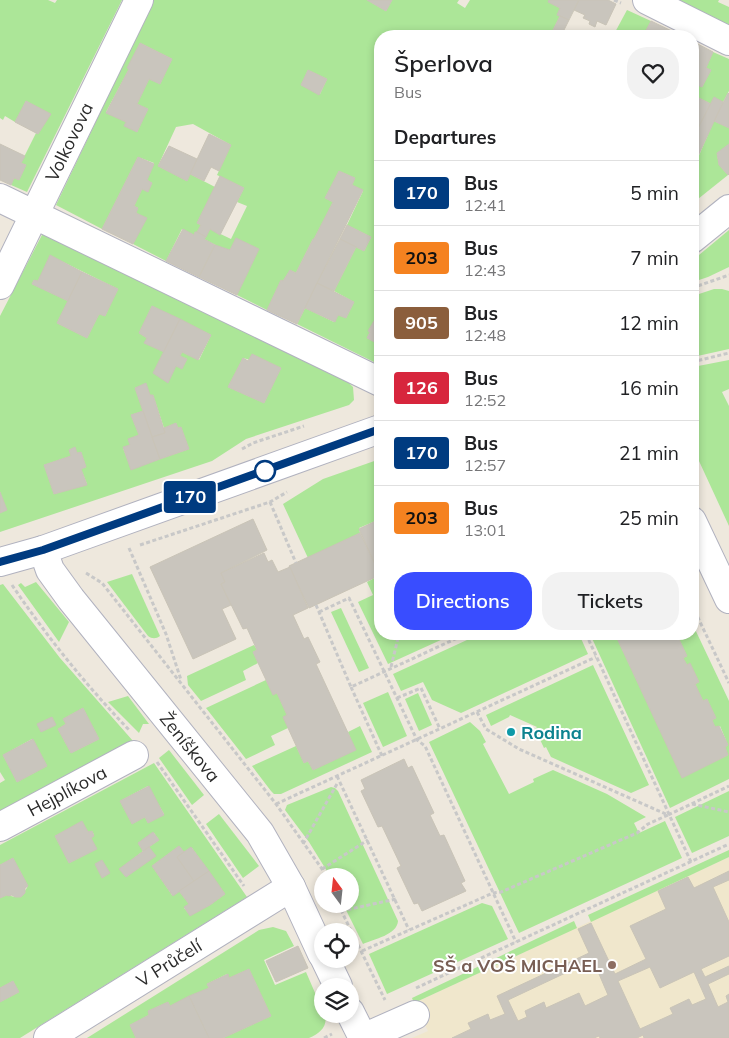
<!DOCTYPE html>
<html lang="en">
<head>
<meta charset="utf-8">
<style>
	body { margin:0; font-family:Mulish,sans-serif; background:#f2f2f2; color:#202124; height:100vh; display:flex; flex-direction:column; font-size:19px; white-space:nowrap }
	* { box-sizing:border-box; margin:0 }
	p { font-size:16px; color:#757577 }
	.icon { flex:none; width:28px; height:28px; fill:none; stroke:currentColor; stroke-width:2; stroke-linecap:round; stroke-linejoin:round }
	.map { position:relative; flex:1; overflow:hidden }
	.panel { position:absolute; left:374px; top:30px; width:325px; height:610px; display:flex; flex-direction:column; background:#fff; border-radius:20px; box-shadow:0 2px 8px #0003 }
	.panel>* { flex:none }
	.badge { padding:0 10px; border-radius:4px; font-size:18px; line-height:32px }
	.needle { width:32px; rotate:345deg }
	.fabs { position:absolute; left:314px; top:868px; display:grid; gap:10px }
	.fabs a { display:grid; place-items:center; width:45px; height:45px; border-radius:50%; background:#fff; box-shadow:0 2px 8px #0003; font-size:25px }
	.map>.badge { position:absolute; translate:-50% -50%; box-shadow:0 0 0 2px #fff }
	h2 { padding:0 20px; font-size:19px; line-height:45px }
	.round { display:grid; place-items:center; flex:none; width:52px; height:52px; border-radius:20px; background:#f2f2f2 }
	.headline { display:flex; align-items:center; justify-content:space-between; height:85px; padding:0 20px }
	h1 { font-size:24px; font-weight:600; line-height:38px }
	.primary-button { display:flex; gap:10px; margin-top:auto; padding:10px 20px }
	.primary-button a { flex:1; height:58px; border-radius:20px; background:#394dff; color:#fff; font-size:20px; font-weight:600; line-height:58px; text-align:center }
	.primary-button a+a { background:#f2f2f2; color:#202124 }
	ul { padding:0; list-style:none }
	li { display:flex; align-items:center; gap:15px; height:65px; padding:0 20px; border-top:1px solid #e0e0e0 }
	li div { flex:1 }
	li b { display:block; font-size:19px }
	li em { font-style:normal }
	li .badge { min-width:55px; font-weight:700; text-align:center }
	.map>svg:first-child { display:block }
</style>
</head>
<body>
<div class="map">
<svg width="729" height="1038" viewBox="0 0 729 1038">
	<rect width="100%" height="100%" fill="#eee8dd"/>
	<polygon fill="#f0e7cc" points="729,857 729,1038 412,1038 428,1031 414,1003"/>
	<g fill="#ace698" fill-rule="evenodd">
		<polygon points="0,0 48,0 55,3 57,0 122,0 27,192 11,185 14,178 19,180 26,165 21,163 36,133 38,134 50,114 26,101 15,122 5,116 3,120 0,118"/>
		<path d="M 154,0 L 367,0 L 386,11 L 392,0 L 459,0 L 457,3 L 465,8 L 470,0 L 549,0 L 549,2 L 560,8 L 560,16 L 550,36 L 541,34 L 540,36 L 380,36 L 380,311 L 369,331 L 370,332 L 367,338 L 380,345 L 380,365 L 297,324 L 305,308 L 334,322 L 338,315 L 346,318 L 354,302 L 334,291 L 356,247 L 364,251 L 371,237 L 347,225 L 363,191 L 352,185 L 355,178 L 339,171 L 325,198 L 333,202 L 314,239 L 313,239 L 296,273 L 290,270 L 283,281 L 281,280 L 267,310 L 237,295 L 236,239 L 230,250 L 225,250 L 204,239 L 210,229 L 231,239 L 247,206 L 237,202 L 244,188 L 217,175 L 231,145 L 193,124 L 176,127 L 158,166 L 187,181 L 190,174 L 215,187 L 197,223 L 201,225 L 197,232 L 195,232 L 194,235 L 182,229 L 166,261 L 133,244 L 146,218 L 136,213 L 138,208 L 134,206 L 142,189 L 148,191 L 152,183 L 147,180 L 154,163 L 138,157 L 102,229 L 56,205 ZM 140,43 L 172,59 L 160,84 L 149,79 L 137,104 L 148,109 L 137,132 L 126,122 L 106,112 L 129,69 L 128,68 ZM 308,70 L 327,79 L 320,94 L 301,85 Z"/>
		<polygon points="675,0 719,0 718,2 729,7 729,26"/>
		<polygon points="627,10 651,21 643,36 613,36"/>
		<polygon points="713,52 729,59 729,91 723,102 714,98 711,104 695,96 693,101 693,83 702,87 711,70 706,68"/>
		<polygon points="714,121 729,128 729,144 717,154 719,165 728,175 693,203 693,169"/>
		<polygon points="729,230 729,267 708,277 693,282 693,260"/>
		<path d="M 43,233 L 346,380 L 353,387 L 354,400 L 349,405 L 246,439 L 212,461 L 200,465 L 0,532 L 0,513 L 6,510 L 0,492 L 0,316 ZM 51,256 L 118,289 L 105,316 L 99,314 L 87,338 L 57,323 L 68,301 L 32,284 L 34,280 L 38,281 ZM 152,306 L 211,335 L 199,360 L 182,352 L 180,356 L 187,359 L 182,368 L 176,366 L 164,352 L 145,343 L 147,338 L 139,333 ZM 243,358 L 281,368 L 264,403 L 228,387 ZM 145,384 L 150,395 L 153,395 L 164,428 L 176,423 L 178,428 L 181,427 L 189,449 L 131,469 L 123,448 L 130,445 L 129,439 L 139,435 L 131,415 L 143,411 L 135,388 ZM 75,448 L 77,453 L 81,452 L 86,467 L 81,469 L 87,484 L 54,494 L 44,465 L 71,456 L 69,450 Z"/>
		<polygon points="714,289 722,289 729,291 729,349 693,357 693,296"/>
		<polygon points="729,360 729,389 722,392 729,406 729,526 693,448 693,367"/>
		<polygon points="380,459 380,519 359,528 360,533 308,558 283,504 323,479"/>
		<path d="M 132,574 L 160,636 C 156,639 152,639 148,636 L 107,582 Z"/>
		<polygon points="380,575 380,634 454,634 388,664 358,602 373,595 367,582"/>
		<polygon points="36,582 69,622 59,642 18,585 21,583 25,587"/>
		<path d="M 3,584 L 60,658 L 133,741 L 0,811 L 0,783 L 5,780 L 0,772 L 0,585 ZM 83,708 L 99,739 L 71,753 L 58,729 L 66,724 L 63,719 ZM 32,739 L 47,766 L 17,782 L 3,755 Z"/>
		<polygon points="341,608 369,668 359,672 331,612"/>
		<polygon points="693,625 729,701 729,779 670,808 590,634 615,634 682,777 728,755 725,747 728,745 720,726 715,727 712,720 716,718 707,699 703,701 695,684 699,682 690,664 687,665 683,658 687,656 678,637 674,639 672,634 692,634"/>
		<polygon points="480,634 579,634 588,654 461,713 432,700 423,682 401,691 393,674"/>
		<polygon points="254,645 257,650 253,652 258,663 243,671 246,680 201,701 188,685 187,676"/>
		<polygon points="593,665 649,785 631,793 551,757 546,747 544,748 535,729 537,727 510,715 509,717 491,726 486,715"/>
		<polygon points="266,680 273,694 277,693 287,715 288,728 271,736 275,745 246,759 206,708"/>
		<polygon points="388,692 407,736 383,747 363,703"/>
		<polygon points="418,693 432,725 419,731 405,699"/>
		<polygon points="128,696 149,724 143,724 139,733 108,702"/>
		<polygon points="470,722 480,731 486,742 483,744 509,794 534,782 533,779 553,770 607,794 646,817 634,823 639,833 665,821 682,858 519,933 429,742"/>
		<polygon points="360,726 372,752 281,794 274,794 271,791 252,766 296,746 304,763 308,761 313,770 355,750 348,732"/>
		<polygon points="169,750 204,795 192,805 159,758"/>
		<path d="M 154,763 L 247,897 L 20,1038 L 0,1038 L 0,1002 L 19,992 L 13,981 L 0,988 L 0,898 L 7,895 L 15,897 L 21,897 L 28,886 L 13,858 L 0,865 L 0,845 ZM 148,786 L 164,814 L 148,823 L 145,817 L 132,824 L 120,801 ZM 82,822 L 88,832 L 92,831 L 94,835 L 91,838 L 96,849 L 69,863 L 55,836 ZM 154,833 L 159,840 L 149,847 L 155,856 L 126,877 L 120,869 L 143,851 L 138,843 ZM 179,846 L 184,852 L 192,848 L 225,894 L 210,905 L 190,915 L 184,908 L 189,904 L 179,891 L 172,895 L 152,866 Z"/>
		<path d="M 331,787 L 335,788 L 338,791 L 398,921 C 397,935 374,939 363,944 L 343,904 L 350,904 L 350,876 L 330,876 L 309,842 L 285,810 L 287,805 Z"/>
		<polygon points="729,791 729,836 692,853 675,817"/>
		<polygon points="219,814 259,866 243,878 206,824"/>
		<polygon points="729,850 729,857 591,922 588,915"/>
		<polygon points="482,903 492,906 508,939 387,994 369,954"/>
		<polygon points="574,921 577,928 414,1003 412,998"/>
		<path d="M 273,927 L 286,931 L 294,946 L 264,960 L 275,985 L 306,972 L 322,1009 L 322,1014 L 325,1014 C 328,1027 320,1033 309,1038 L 223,1038 L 271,1016 L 249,969 L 229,978 L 227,974 L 207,984 L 209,988 L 170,1006 L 168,1002 L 148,1011 L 149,1015 L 130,1025 L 136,1038 L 87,1038 L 259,930 Z"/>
	</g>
	<g fill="#c9c5bd" stroke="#c9c4b7" fill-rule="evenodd">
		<polygon points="367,0 392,0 386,11"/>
		<polygon points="549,0 579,0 569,20 557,15 560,8 548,2"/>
		<polygon points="579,0 608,0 616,4 606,25 597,21 595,27 589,24 590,21 583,18 585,15 574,10"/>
		<polygon points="560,16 569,20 561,36 550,36"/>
		<polygon points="651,21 682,36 643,36"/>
		<polygon points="692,41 713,52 706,68 711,70 702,87 692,83"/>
		<polygon points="140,43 172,59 160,84 149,79 137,104 148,109 137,132 124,126 126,122 106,113 129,69 127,68"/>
		<polygon points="308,70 327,79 319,95 301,85"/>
		<polygon points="728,93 729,94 729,128 714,121"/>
		<polygon points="695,96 711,104 692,140 692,101"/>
		<polygon points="714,97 723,102 692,169 692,140"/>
		<polygon points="26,101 51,114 38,134 15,122"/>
		<polygon points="209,134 231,145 219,171 211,167 204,181 190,174"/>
		<polygon points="0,144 25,156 21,163 26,165 19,180 14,178 11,185 0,180"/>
		<polygon points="729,144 729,174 728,175 719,165 717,153"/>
		<polygon points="169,146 197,159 187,181 158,166"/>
		<polygon points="138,157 154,164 147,180 152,183 148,192 142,189 134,206 138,208 136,213 147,218 133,244 102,229"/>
		<polygon points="339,171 355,178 352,185 363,190 297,324 267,310 281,280 283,281 290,270 296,273 313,239 314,239 333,202 325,198"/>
		<polygon points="220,176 244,188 220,235 210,229 206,237 197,232 201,225 197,223"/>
		<polygon points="347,225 371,237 364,251 340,239"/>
		<polygon points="183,229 194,235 195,232 197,232 206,237 204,239 215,245 199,277 166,261"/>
		<polygon points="236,238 259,249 237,295 199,277 215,245 230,250"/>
		<polygon points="340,239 356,247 334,291 317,283"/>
		<polygon points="50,255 82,272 68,301 32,284 34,280 38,281"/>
		<polygon points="82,272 118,289 105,316 99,314 87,338 57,323"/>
		<polygon points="317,283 354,302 346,318 338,315 335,322 305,308"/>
		<polygon points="152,306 180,319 164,352 144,343 147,338 139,333"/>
		<polygon points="380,311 380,345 367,338 370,332 368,331"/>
		<polygon points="180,319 211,335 198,360 182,352 180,356 187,359 182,369 176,366 168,383 153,373"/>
		<polygon points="252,354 281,368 264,403 228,387 243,358 248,361"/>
		<polygon points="146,383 150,395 153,395 165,433 152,437 135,388"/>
		<polygon points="143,411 160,459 131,470 123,447 130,445 128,439 139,435 131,415"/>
		<polygon points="176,423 178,428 181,427 189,449 160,459 152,437 165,433 164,428"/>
		<polygon points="75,447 77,453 81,452 86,467 81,469 87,485 54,494 44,465 71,456 69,450"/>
		<polygon points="0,492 7,510 0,513"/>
		<polygon points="253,519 267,550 221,573 225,582 221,584 231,605 222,609 236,639 193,659 150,567"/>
		<polygon points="380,519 380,575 359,529"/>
		<polygon points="360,533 380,575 309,608 289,566"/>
		<polygon points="264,553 268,562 272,560 278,572 290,567 308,608 293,615 304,639 308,637 320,662 316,664 356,750 313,770 308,761 304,763 283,717 287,715 277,693 273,695 253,652 257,650 247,628 243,629 221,584 225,582 221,573"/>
		<polygon points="615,634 672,634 674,639 678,637 687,656 683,658 687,665 690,663 699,682 695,684 703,701 707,699 716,718 712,720 715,727 719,726 728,745 725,747 728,755 682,778"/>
		<polygon points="83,708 99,739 71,753 58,729 66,724 63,719"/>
		<polygon points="52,717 56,725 41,732 37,724"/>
		<polygon points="33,739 47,766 17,782 3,755"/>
		<polygon points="404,759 408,768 412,766 434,813 430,815 440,836 444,835 465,881 461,883 466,891 422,911 418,903 414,904 397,868 401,866 382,826 378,827 361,791 365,789 361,780"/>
		<polygon points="149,786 164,815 148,823 145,817 132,824 120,801"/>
		<polygon points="82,821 88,832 92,831 94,836 91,838 97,849 69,863 55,836"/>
		<polygon points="153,832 159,840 143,851 138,843"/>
		<polygon points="179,846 184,852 177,857 194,881 173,896 152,866"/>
		<polygon points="149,847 156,856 126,877 119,869"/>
		<polygon points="191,847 209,871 194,881 177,857"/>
		<polygon points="13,858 28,886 25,888 25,893 21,897 15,897 12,895 8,896 7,895 0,898 0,865"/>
		<polygon points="102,860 110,873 102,878 95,864"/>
		<polygon points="209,871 225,894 210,905 190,916 184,907 189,904 179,891"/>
		<path d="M 729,871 L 729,880 L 713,887 L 729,922 L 729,956 L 701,969 L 705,977 L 729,966 L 729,974 L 708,984 L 718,1007 L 728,1002 L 726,996 L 729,994 L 729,1038 L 644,1038 L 643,1035 L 637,1038 L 600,1038 L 599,1036 L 594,1038 L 452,1038 L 471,1029 L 468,1023 L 488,1014 L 490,1020 L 505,1014 L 497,996 L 589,953 L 578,929 L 591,923 L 615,974 L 646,959 L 630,926 L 666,909 L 658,891 L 688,877 L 694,888 ZM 593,960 L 608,995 L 585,1006 L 579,993 L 546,1008 L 544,1002 L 525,1011 L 527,1017 L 518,1021 L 508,1000 ZM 650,967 L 660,988 L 694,972 L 706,999 L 692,1005 L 689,999 L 670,1008 L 673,1014 L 640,1029 L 618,981 Z"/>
		<polygon points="298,946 308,968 276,982 266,961"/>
		<polygon points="249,969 271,1016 223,1038 209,1038 189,996 209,988 207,984 228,974 229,978"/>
		<polygon points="13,981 19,992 0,1002 0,988"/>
		<polygon points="189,996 209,1038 136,1038 130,1025 149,1015 148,1011 168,1002 170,1006"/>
	</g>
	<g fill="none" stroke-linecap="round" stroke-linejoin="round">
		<g stroke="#b1b2bf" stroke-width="30">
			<g id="minor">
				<polyline points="647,0 729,41"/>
				<polyline points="0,198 380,382"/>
				<polyline points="692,239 729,209"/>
				<polyline points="0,285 139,0"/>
				<polyline points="692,521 729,599"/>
				<polyline points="43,550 50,570 71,599 260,833 291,887 322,954"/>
				<polyline points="0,562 43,550 380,429"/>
				<polyline points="0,827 134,755"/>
				<polyline points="325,959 338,986"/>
				<polyline points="350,1012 363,1038"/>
				<polyline points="48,1038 291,887"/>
				<polyline points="363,1038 415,1015"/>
			</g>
		</g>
		<g stroke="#c8c8c8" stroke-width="3" stroke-dasharray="4 2.5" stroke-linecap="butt">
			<polyline points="614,0 621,3"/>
			<polyline points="692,288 729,275"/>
			<polyline points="692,362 729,353"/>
			<polyline points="242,449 253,443 304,426"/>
			<polyline points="270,502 296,563"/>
			<polyline points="140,545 270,502 287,492"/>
			<polyline points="129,548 166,634 181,680"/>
			<polyline points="86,573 102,583 276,804 322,869 325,876"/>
			<path d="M 12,585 C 47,637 86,685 130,731"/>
			<polyline points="316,605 351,687 466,634"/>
			<polyline points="692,605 729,683"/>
			<polyline points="319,612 349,598 417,740 425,746 516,942"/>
			<polyline points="586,634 691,862"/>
			<polyline points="391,667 399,634"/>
			<polyline points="351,687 382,756"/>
			<polyline points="397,698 421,688 440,729"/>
			<polyline points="477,712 486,729 519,749 668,815 729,786"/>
			<polyline points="157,762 244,886"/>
			<polyline points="337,776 409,930"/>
			<polyline points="276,804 596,657"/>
			<polyline points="692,804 729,812"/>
			<polyline points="303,844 338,782"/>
			<polyline points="322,869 368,840"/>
			<polyline points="338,904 385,1000"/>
			<polyline points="341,911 396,899"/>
			<polyline points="362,951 493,893 501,892 637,833 648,824 668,815"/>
			<polyline points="416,988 729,844"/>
			<polyline points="324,1038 332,1034"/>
		</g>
		<use href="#minor" stroke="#fff" stroke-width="28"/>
	</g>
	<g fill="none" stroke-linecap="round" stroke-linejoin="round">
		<g stroke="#fff" stroke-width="11">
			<polyline id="line" points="0,562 43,550 380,429"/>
		</g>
		<use href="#line" stroke="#003b80" stroke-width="8"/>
	</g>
	<circle fill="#fff" stroke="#003b80" stroke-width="2.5" cx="265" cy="471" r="10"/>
	<circle fill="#0f9aa8" stroke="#fff" stroke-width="2" cx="511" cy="732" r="5"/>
	<circle fill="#8d6e63" stroke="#fff" stroke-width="2" cx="612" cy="965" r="5"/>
	<g text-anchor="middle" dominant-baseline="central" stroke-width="4" stroke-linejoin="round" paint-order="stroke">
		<g font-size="18" fill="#2b2b2b" stroke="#fff">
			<text transform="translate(69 142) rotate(-64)">Volkovova</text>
			<text transform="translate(190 747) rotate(51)">Ženíškova</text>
			<text transform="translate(67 791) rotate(-28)">Hejplíkova</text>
			<text transform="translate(169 963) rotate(-32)">V Průčelí</text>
		</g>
		<g font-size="18" font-weight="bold" fill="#0d838f" stroke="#fff" text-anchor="start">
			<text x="521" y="732">Rodina</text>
		</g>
		<g font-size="18" font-weight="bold" fill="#785e54" stroke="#fff" text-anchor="end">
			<text x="602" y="965">SŠ a VOŠ MICHAEL</text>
		</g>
	</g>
</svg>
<div class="fabs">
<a><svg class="needle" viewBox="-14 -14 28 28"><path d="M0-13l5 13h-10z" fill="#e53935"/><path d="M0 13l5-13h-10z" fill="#757577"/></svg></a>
<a><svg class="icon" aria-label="locate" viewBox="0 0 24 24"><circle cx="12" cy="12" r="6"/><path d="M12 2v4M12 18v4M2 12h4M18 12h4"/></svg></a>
<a><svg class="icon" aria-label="layers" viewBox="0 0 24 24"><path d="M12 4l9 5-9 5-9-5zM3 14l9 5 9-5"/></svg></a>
</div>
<b class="badge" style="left:190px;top:497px;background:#003b80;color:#fff">170</b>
<section class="panel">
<div class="headline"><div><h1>Šperlova</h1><p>Bus</p></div><a class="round"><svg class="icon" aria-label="heart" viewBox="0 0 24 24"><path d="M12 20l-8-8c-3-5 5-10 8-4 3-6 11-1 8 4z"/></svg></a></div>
<h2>Departures</h2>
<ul>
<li><span class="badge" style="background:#003b80;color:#fff">170</span><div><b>Bus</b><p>12:41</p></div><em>5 min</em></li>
<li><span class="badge" style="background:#f58220;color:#111">203</span><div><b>Bus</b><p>12:43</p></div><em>7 min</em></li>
<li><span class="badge" style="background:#8b5e3c;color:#fff">905</span><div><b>Bus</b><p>12:48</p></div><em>12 min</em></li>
<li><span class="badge" style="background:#d7263d;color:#fff">126</span><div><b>Bus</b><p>12:52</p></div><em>16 min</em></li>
<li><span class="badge" style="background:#003b80;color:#fff">170</span><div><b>Bus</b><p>12:57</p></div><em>21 min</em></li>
<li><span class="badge" style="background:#f58220;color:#111">203</span><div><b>Bus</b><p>13:01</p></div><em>25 min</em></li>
</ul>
<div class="primary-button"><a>Directions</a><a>Tickets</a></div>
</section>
</div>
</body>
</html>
